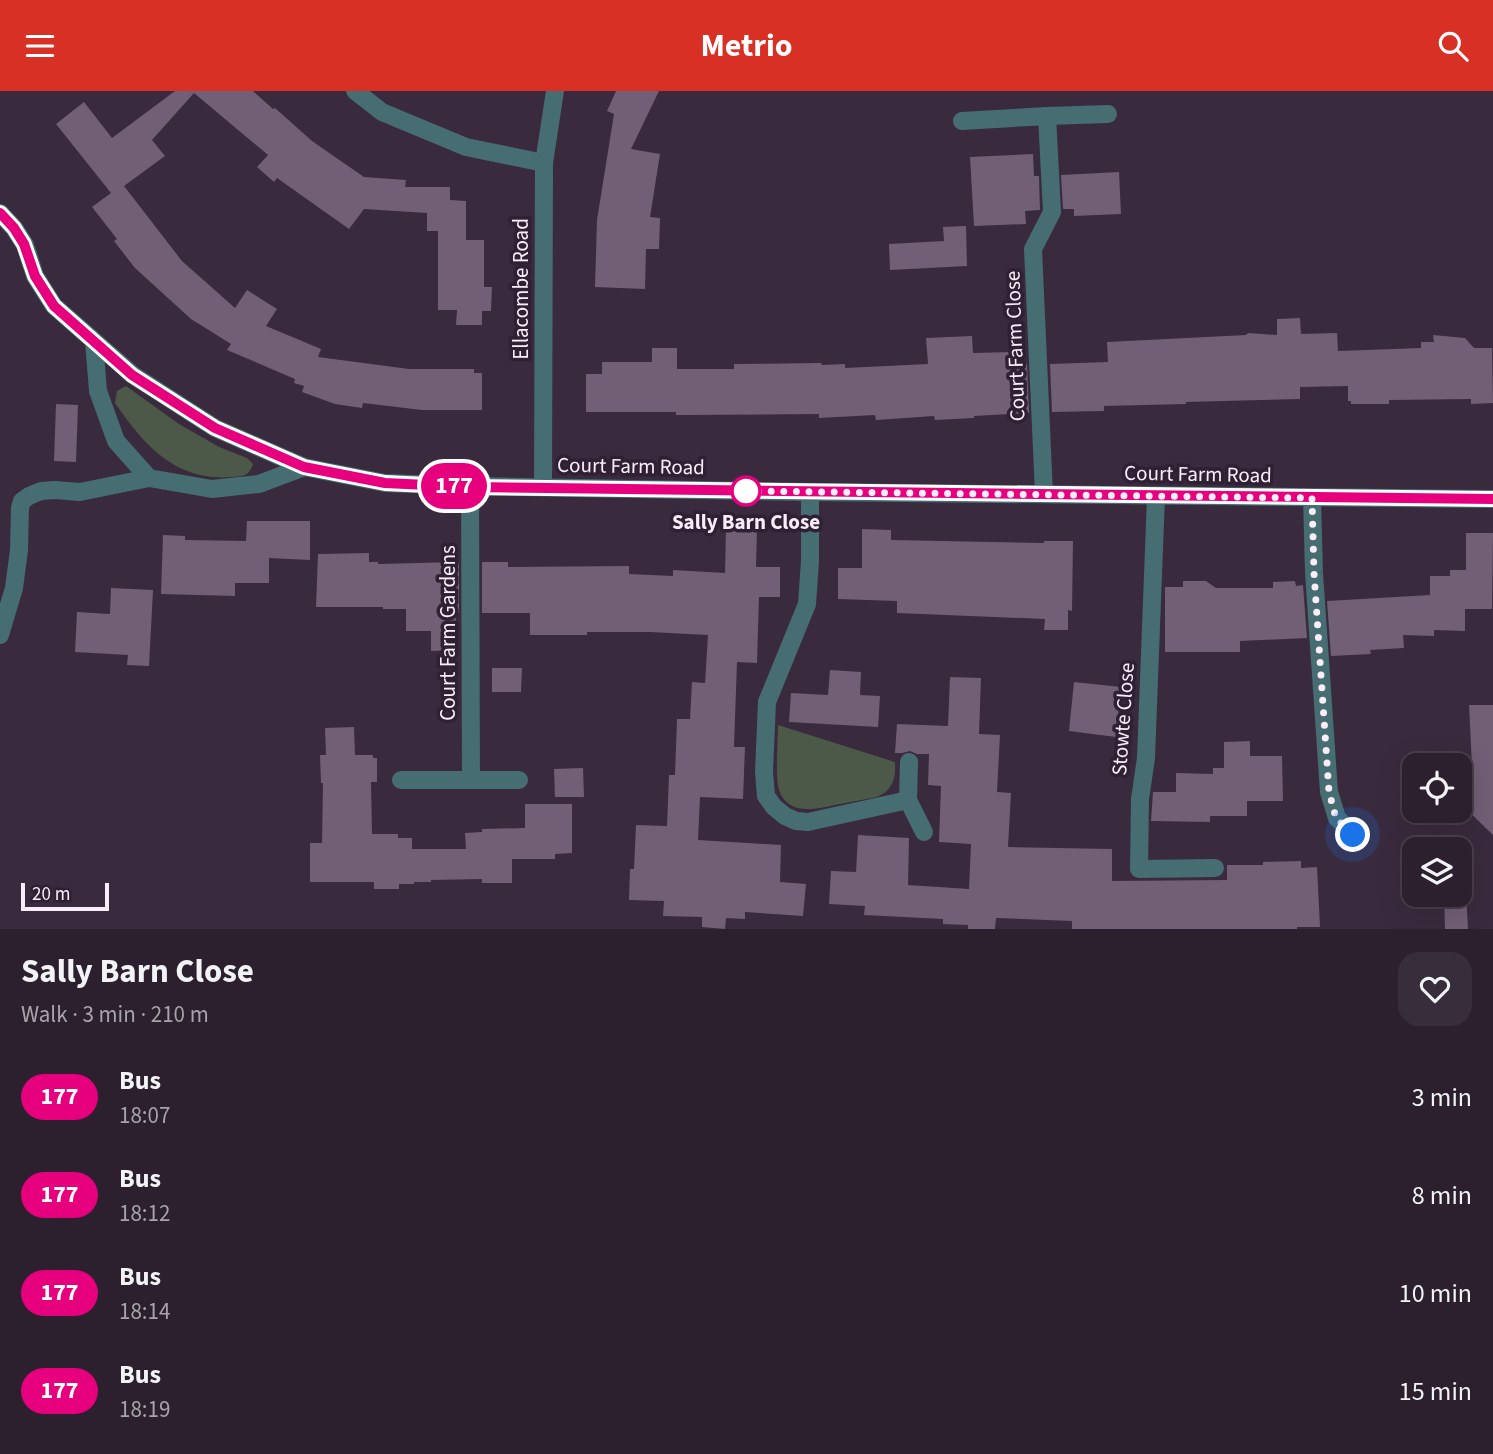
<!DOCTYPE html>
<html lang="en">
<head>
<meta charset="utf-8">
<style>
	body { margin:0; font-family:"Source Sans 3",sans-serif; background:#382d3a; color:#f1f3f6; height:100vh; display:flex; flex-direction:column; font-size:26px; white-space:nowrap }
	* { box-sizing:border-box; margin:0 }
	p { font-size:23px; color:#a6a3aa }
	.icon { flex:none; width:38px; height:38px; fill:none; stroke:currentColor; stroke-width:2; stroke-linecap:round; stroke-linejoin:round }
	.map { position:relative; height:838px; overflow:hidden }
	.side { display:flex; flex-direction:column; background:#2c202e; flex:1 }
	.side>* { flex:none }
	.badge { padding:0 14px; border-radius:23px; font-size:24px; line-height:46px }
	.buttons { position:absolute; left:1402px; top:662px; display:grid; gap:14px }
	.buttons a { display:grid; place-items:center; width:70px; height:70px; border-radius:14px; background:#2c202e; box-shadow:0 7px 28px #0002,0 0 0 2px #483e4a; font-size:35px }
	.scale { position:absolute; left:21px; bottom:18px; width:88px; box-sizing:border-box; padding-left:7px; border:4px solid #f8edf9; border-top:0; font-size:19px; line-height:24px; white-space:nowrap; color:#f8edf9; -webkit-text-stroke:5px #302033; paint-order:stroke }
	.you { position:absolute; width:35px; height:35px; margin:-18px; border:5px solid #fff; border-radius:50%; background:#1a73e8; box-shadow:0 0 0 10px #1a73e833 }
	.map>.badge { position:absolute; translate:-50% -50%; box-shadow:0 0 0 4px #fff }
	.round { display:grid; place-items:center; flex:none; width:74px; height:74px; border-radius:21px; background:#382d3a }
	.summary { display:flex; align-items:center; justify-content:space-between; height:119px; padding:0 21px }
	h1 { font-size:33px; font-weight:700; line-height:52px }
	ul { padding:0; list-style:none }
	li { display:flex; align-items:center; gap:21px; height:98px; padding:0 21px }
	li div { flex:1 }
	li b { display:block; font-size:26px }
	li em { font-style:normal }
	li .badge { min-width:77px; font-weight:700; text-align:center }
	header { display:flex; justify-content:space-between; align-items:center; height:91px; padding:0 21px; background:#d93025; color:#fff; font-size:32px; font-weight:700 }
	.map>svg:first-child { display:block }
</style>
</head>
<body>
<header><svg class="icon" aria-label="menu" viewBox="0 0 24 24"><path d="M4 6h16M4 12h16M4 18h16"/></svg>Metrio<svg class="icon" aria-label="search" viewBox="0 0 24 24"><circle cx="10" cy="10" r="6"/><path d="M15 15l6 6"/></svg></header>
<div class="map">
<svg width="1493" height="838" viewBox="0 0 1493 838">
	<rect width="100%" height="100%" fill="#3a2a3d"/>
	<g fill="#4d5948">
		<path d="M 126,295 L 179,333 L 219,356 L 247,367 L 253,373 C 249,385 244,385 232,386 C 176,391 144,354 115,312 L 117,300 Z"/>
		<path d="M 778,634 L 895,671 C 896,687 893,699 877,706 C 865,708 853,711 840,713 C 819,717 789,727 779,699 C 775,687 778,650 778,634 Z"/>
	</g>
	<g fill="#715f75">
		<polygon points="175,0 253,0 273,18 275,17 312,50 364,86 406,89 405,96 450,96 450,109 466,110 466,149 484,149 484,196 492,196 491,220 482,220 482,234 456,234 457,219 438,219 438,140 427,140 427,122 364,118 349,138 277,87 274,91 257,76 268,64 194,2 152,49 165,65 124,95 182,170 235,217 247,199 277,218 266,235 321,258 318,266 409,278 474,278 474,282 482,282 482,319 422,319 363,312 362,317 335,313 302,301 304,295 294,292 295,288 227,259 231,253 191,228 135,177 114,150 117,148 92,116 111,102 56,33 84,11 112,47"/>
		<polygon points="616,0 659,0 631,58 660,63 650,126 660,127 659,158 646,158 645,198 595,196 597,129 614,23 607,20"/>
		<polygon points="1033,63 1034,85 1039,85 1040,119 1025,120 1026,133 974,135 970,66"/>
		<polygon points="1119,81 1121,123 1074,125 1074,118 1063,118 1061,84"/>
		<polygon points="966,135 967,175 890,179 889,153 944,150 943,136"/>
		<polygon points="1300,227 1301,243 1337,242 1338,260 1421,257 1421,251 1434,251 1433,244 1465,247 1474,257 1492,257 1493,312 1471,313 1471,308 1389,309 1389,313 1351,313 1351,310 1348,310 1348,295 1300,296 1300,308 1186,311 1186,313 1104,315 1104,320 1052,321 1050,273 1108,271 1107,251 1246,244 1248,242 1277,244 1277,228"/>
		<polygon points="972,245 973,262 1013,261 1013,273 1027,273 1029,322 974,325 974,327 935,329 934,325 876,329 875,324 819,327 819,323 676,324 676,321 586,321 586,283 602,283 602,271 652,271 652,257 677,257 677,278 734,278 734,273 821,272 822,274 845,273 845,277 928,273 926,247"/>
		<polygon points="56,313 78,314 76,371 54,370"/>
		<polygon points="247,430 310,430 310,469 269,467 269,492 235,492 235,505 161,503 163,444 185,445 185,449 246,450"/>
		<polygon points="726,436 757,437 756,476 780,476 780,506 759,506 757,572 737,571 734,656 745,656 743,708 700,706 698,749 781,754 780,791 806,793 803,825 745,821 745,828 726,827 725,838 702,836 702,826 663,825 664,810 629,809 630,778 634,778 636,734 667,735 669,684 675,684 677,628 690,628 692,591 705,592 708,544 650,541 587,541 587,544 530,544 530,522 482,522 482,471 508,471 508,476 629,475 629,483 673,485 673,479 725,482"/>
		<polygon points="862,438 891,439 891,449 1044,452 1044,450 1073,450 1072,520 1068,519 1068,539 1044,539 1045,528 897,522 897,510 838,508 838,477 862,477"/>
		<polygon points="1466,442 1493,442 1492,518 1465,518 1465,540 1434,539 1434,545 1403,544 1404,557 1370,559 1371,563 1331,565 1327,510 1430,504 1430,485 1450,485 1450,479 1466,479"/>
		<polygon points="369,462 369,471 378,471 378,473 459,471 459,522 456,522 456,559 431,560 431,540 406,540 406,518 383,518 383,516 316,516 318,463"/>
		<polygon points="1183,490 1206,490 1216,497 1273,497 1273,491 1295,490 1296,495 1303,494 1307,547 1240,550 1240,561 1165,561 1165,496 1183,496"/>
		<polygon points="111,497 153,499 149,575 127,574 128,564 75,561 77,521 110,523"/>
		<polygon points="492,577 522,577 521,601 492,601"/>
		<polygon points="830,579 861,581 860,604 880,605 878,636 789,631 791,602 828,604"/>
		<polygon points="950,586 981,587 979,643 1000,644 997,701 1011,702 1008,756 1112,758 1112,790 1227,789 1227,774 1263,774 1263,771 1301,770 1301,777 1317,776 1320,836 1297,836 1297,838 1072,838 1072,830 996,827 995,838 968,838 968,834 943,833 943,828 864,824 865,815 829,813 831,780 856,781 858,744 909,747 908,794 969,798 971,753 939,751 941,695 928,694 929,663 917,663 910,660 902,662 895,662 897,633 948,635"/>
		<polygon points="1074,591 1121,596 1116,646 1069,640"/>
		<polygon points="1469,614 1493,614 1493,744 1460,712 1460,682 1466,682 1466,675 1472,675"/>
		<polygon points="354,636 355,664 373,664 373,667 377,667 377,691 371,691 372,743 398,743 398,747 412,747 412,758 466,758 465,742 482,741 482,738 525,737 525,713 572,713 572,762 555,763 555,768 512,768 512,792 482,792 482,788 431,789 431,791 414,791 414,793 399,793 399,798 374,798 374,791 310,791 310,752 322,752 323,692 321,692 320,664 326,664 325,637"/>
		<polygon points="1250,650 1250,665 1282,665 1283,710 1247,710 1247,725 1210,725 1210,731 1151,730 1153,701 1176,701 1176,682 1213,683 1213,677 1224,677 1224,651"/>
		<polygon points="583,677 584,706 555,706 554,678"/>
		<polygon points="1444,803 1466,803 1468,838 1445,838"/>
	</g>
	<g fill="none" stroke-linecap="round" stroke-linejoin="round">
		<g stroke="#456d72" stroke-width="18">
			<polyline points="355,0 382,21 466,56 544,72"/>
			<polyline points="1047,25 1108,23"/>
			<polyline points="962,30 1047,25 1052,121 1033,158 1044,403"/>
			<polyline points="0,122 14,137 25,154 35,185 54,215 133,284 215,337 304,376 385,392 470,395 810,401 1493,408"/>
			<polyline points="94,250 98,300 116,350 149,387 212,398 259,393 304,376"/>
			<polyline points="543,396 544,72 555,0"/>
			<polyline points="810,401 810,470 807,513 767,611 764,681 766,705 774,716 785,725 796,730 808,731 908,709 909,671"/>
			<polyline points="1156,405 1146,667 1140,708 1139,778 1215,777"/>
			<polyline points="1312,407 1314,482 1329,701 1337,727 1353,744"/>
			<polyline points="0,544 14,497 19,459 20,417 22,410 29,405 41,400 55,399 80,401 149,387"/>
			<polyline points="401,689 471,689 470,395"/>
			<polyline points="471,689 519,689"/>
			<polyline points="908,709 924,741"/>
		</g>
	</g>
	<g fill="none" stroke-linecap="round" stroke-linejoin="round">
		<g stroke="#fff" stroke-width="16">
			<polyline id="line" points="0,122 14,137 24,153 35,185 54,215 132,284 215,337 304,376 385,392 470,396 783,400 1493,408"/>
		</g>
		<use href="#line" stroke="#e6007e" stroke-width="10"/>
		<polyline stroke="#f8edf9" stroke-width="7" stroke-dasharray="0 12.6" points="746,400 1312,407 1314,482 1329,701 1336,727 1353,744"/>
	</g>
	<circle fill="#fff" stroke="#e6007e" stroke-width="3.5" cx="746" cy="400" r="14"/>
	<g text-anchor="middle" dominant-baseline="central" stroke-width="7" stroke-linejoin="round" paint-order="stroke">
		<g font-size="21" fill="#f8edf9" stroke="#302033">
			<text transform="translate(521 198) rotate(-90)">Ellacombe Road</text>
			<text transform="translate(1015 255) rotate(-92)">Court Farm Close</text>
			<text transform="translate(631 375) rotate(1)">Court Farm Road</text>
			<text transform="translate(1198 383) rotate(1)">Court Farm Road</text>
			<text transform="translate(448 542) rotate(-90)">Court Farm Gardens</text>
			<text transform="translate(1123 628) rotate(-86)">Stowte Close</text>
		</g>
		<g font-size="21" font-weight="bold" fill="#f8edf9" stroke="#302033">
			<text x="746" y="431">Sally Barn Close</text>
		</g>
	</g>
</svg>
<div class="buttons">
<a><svg class="icon" aria-label="locate" viewBox="0 0 24 24"><circle cx="12" cy="12" r="6"/><path d="M12 2v4M12 18v4M2 12h4M18 12h4"/></svg></a>
<a><svg class="icon" aria-label="layers" viewBox="0 0 24 24"><path d="M12 4l9 5-9 5-9-5zM3 14l9 5 9-5"/></svg></a>
</div>
<div class="scale">20 m</div>
<div class="you" style="left:1353px;top:744px"></div>
<b class="badge" style="left:454px;top:395px;background:#e6007e;color:#fff">177</b>
</div>
<section class="side">
<div class="summary"><div><h1>Sally Barn Close</h1><p>Walk · 3 min · 210 m</p></div><a class="round"><svg class="icon" aria-label="heart" viewBox="0 0 24 24"><path d="M12 20l-8-8c-3-5 5-10 8-4 3-6 11-1 8 4z"/></svg></a></div>
<ul>
<li><span class="badge" style="background:#e6007e;color:#fff">177</span><div><b>Bus</b><p>18:07</p></div><em>3 min</em></li>
<li><span class="badge" style="background:#e6007e;color:#fff">177</span><div><b>Bus</b><p>18:12</p></div><em>8 min</em></li>
<li><span class="badge" style="background:#e6007e;color:#fff">177</span><div><b>Bus</b><p>18:14</p></div><em>10 min</em></li>
<li><span class="badge" style="background:#e6007e;color:#fff">177</span><div><b>Bus</b><p>18:19</p></div><em>15 min</em></li>
</ul>
</section>
</body>
</html>
